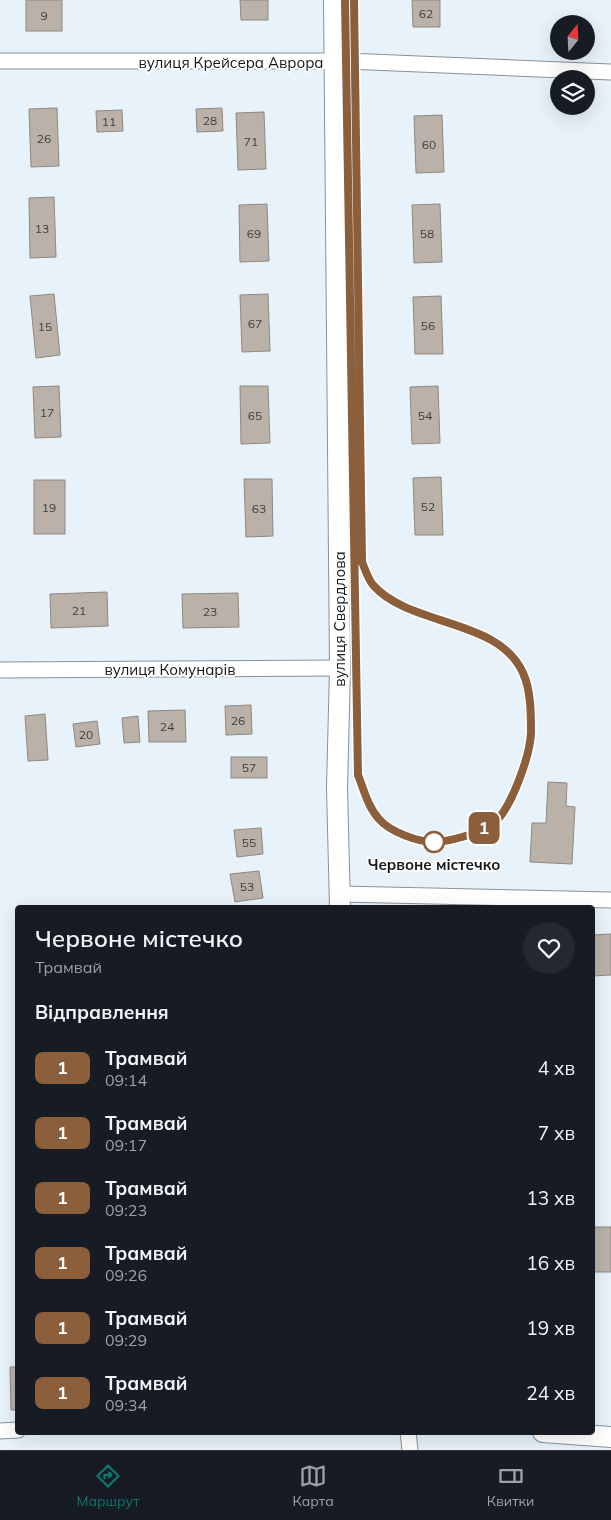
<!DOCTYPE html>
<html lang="uk">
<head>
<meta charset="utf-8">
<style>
	body { margin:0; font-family:Mulish,sans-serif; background:#242831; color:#f1f3f6; height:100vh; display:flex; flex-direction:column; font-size:19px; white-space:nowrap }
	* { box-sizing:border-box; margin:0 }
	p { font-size:16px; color:#9ea1a6 }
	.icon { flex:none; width:28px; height:28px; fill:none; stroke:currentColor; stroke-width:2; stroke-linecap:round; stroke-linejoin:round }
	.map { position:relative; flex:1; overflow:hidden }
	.drawer { position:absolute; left:15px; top:905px; width:580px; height:530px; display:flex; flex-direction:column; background:#171b24; border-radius:5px; box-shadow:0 5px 20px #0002 }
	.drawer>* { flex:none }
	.badge { padding:0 10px; border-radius:8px; font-size:18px; line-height:32px }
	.needle { width:32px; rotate:18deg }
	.controls { position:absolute; left:550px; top:15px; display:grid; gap:10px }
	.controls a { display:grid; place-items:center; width:45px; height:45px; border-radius:50%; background:#171b24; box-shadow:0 5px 20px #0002; font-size:25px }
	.map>.badge { position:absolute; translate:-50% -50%; box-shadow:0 0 0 2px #fff }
	h2 { padding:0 20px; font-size:19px; line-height:45px }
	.round { display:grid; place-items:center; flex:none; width:52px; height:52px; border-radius:26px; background:#242831 }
	.overview { display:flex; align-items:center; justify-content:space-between; height:85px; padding:0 20px }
	h1 { font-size:24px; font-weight:600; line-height:38px }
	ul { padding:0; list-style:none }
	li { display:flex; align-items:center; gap:15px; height:65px; padding:0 20px }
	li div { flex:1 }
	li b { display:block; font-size:19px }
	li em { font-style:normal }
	li .badge { min-width:55px; font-weight:700; text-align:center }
	.tab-bar { display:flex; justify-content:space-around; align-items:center; height:70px; border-top:1px solid #363941; background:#171b24; font-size:14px; color:#9ea1a6 }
	.tab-bar a { display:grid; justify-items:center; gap:2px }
	.tab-bar .current { color:#0f766e }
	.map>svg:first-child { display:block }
</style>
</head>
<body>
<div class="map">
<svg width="611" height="1450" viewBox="0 0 611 1450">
	<rect width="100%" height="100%" fill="#e8f2fa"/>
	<g fill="#bab2a9" stroke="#908880">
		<rect x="26" y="0" width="36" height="31"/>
		<polygon points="240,0 268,0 268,20 241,20"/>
		<polygon points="412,0 440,0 440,27 413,27"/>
		<polygon points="57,108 59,166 31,167 29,109"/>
		<polygon points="222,108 223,131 197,132 196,109"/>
		<polygon points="122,110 123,131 97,132 96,111"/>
		<polygon points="264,112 266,169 238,170 236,113"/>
		<polygon points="442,115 444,172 416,173 414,116"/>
		<polygon points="54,197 56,257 30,258 29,198"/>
		<polygon points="267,204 269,261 240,262 239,205"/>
		<polygon points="440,204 442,262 414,263 412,205"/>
		<polygon points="54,294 60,355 36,358 30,296"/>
		<polygon points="268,294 270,351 242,352 240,295"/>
		<polygon points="441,296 443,354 415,354 413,297"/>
		<polygon points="59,386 61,437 35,438 33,387"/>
		<polygon points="240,386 268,386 270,443 241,444"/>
		<polygon points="438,386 440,443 412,444 410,387"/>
		<polygon points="441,477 443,535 415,535 413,478"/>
		<polygon points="244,479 272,479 273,536 246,537"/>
		<rect x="34" y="480" width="31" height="54"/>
		<polygon points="107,592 108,626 51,628 50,594"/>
		<polygon points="238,593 239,627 183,628 182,594"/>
		<polygon points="251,705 252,734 226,735 225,706"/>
		<polygon points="185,710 186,742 149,742 148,711"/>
		<polygon points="45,714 48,760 28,761 25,716"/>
		<polygon points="138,716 140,742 124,743 122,718"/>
		<polygon points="97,721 100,744 76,747 73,724"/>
		<rect x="231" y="757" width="36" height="21"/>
		<polygon points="548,782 567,783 566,806 575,807 572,864 530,862 532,823 546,823"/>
		<polygon points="261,828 263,854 237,857 234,830"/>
		<polygon points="259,871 263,898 235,902 230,874"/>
		<polygon points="611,934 611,975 592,976 592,935"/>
		<rect x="592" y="1227" width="19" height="45"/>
		<polygon points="10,1367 18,1367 18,1410 11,1410"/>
	</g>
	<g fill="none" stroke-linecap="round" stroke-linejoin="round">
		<g stroke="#889299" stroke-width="17">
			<g id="minor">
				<polyline points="0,61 346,61 611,72"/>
				<polyline points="0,670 340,668"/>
				<polyline points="340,894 611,900"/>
				<polyline points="0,1431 18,1430"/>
				<polyline points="408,1432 410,1450"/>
			</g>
		</g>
		<g stroke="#889299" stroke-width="22">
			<g id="tertiary">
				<polyline points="334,0 340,668 337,788 340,908"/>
				<polyline points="543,1432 611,1437"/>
			</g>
		</g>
		<use href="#minor" stroke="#fff" stroke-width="15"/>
		<use href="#tertiary" stroke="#fff" stroke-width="20"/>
		<path stroke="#737a7f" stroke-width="1" d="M 345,0 L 358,775 C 364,790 368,807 379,819 C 390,832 418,842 434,842 C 448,842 480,833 492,825 C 527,800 540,710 523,673 C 499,618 410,627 373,585 C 368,579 365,569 362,561 L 354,0"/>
	</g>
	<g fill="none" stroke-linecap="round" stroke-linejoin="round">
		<g stroke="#fff" stroke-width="11">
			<path id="line" d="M 345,0 L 358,775 C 364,790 368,807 379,819 C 390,832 418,842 434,842 C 448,842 480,833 492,825 C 511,811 530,755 531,733 C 531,714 531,690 523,673 C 499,618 410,627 373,585 C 368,579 365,569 362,562 L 354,0"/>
		</g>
		<use href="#line" stroke="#8b5e3c" stroke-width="8"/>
	</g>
	<circle fill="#fff" stroke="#8b5e3c" stroke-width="2.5" cx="434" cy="842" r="10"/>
	<g text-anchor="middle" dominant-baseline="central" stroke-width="4" stroke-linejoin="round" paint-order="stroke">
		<g font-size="12" fill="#3e3e3e">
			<text x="426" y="13">62</text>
			<text x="44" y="15">9</text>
			<text x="210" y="120">28</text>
			<text x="109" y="121">11</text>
			<text x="44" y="138">26</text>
			<text x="251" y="141">71</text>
			<text x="429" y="144">60</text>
			<text x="42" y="228">13</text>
			<text x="254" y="233">69</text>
			<text x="427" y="233">58</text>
			<text x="255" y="323">67</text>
			<text x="428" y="325">56</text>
			<text x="45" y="326">15</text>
			<text x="47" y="412">17</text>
			<text x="255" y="415">65</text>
			<text x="425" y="415">54</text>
			<text x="428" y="506">52</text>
			<text x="49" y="507">19</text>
			<text x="259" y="508">63</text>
			<text x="79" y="610">21</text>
			<text x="210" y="611">23</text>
			<text x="238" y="720">26</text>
			<text x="167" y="726">24</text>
			<text x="86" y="734">20</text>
			<text x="249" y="767">57</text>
			<text x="249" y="842">55</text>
			<text x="247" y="886">53</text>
		</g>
		<g font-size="15" fill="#14171a" stroke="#fdfdfd">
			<text x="231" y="62">вулиця Крейсера Аврора</text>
			<text transform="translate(339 619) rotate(-90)">вулиця Свердлова</text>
			<text x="170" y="669">вулиця Комунарів</text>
		</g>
		<g font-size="15" font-weight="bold" fill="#14171a" stroke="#fdfdfd">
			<text x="434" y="864">Червоне містечко</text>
		</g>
	</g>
</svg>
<div class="controls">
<a><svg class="needle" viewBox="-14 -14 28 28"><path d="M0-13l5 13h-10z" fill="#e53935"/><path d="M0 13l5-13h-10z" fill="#9ea1a6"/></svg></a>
<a><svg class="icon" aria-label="layers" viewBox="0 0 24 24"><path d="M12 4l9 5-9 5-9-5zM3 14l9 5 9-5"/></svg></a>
</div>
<b class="badge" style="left:484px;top:828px;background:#8b5e3c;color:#fff">1</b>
<section class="drawer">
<div class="overview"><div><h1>Червоне містечко</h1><p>Трамвай</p></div><a class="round"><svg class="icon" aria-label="heart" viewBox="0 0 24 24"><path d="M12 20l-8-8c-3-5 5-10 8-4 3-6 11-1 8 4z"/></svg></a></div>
<h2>Відправлення</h2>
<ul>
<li><span class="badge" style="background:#8b5e3c;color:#fff">1</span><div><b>Трамвай</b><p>09:14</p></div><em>4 хв</em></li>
<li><span class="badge" style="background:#8b5e3c;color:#fff">1</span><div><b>Трамвай</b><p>09:17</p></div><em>7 хв</em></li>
<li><span class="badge" style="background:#8b5e3c;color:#fff">1</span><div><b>Трамвай</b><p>09:23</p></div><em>13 хв</em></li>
<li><span class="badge" style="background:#8b5e3c;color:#fff">1</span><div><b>Трамвай</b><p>09:26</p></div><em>16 хв</em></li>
<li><span class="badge" style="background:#8b5e3c;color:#fff">1</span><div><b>Трамвай</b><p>09:29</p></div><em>19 хв</em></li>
<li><span class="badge" style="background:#8b5e3c;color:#fff">1</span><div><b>Трамвай</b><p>09:34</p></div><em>24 хв</em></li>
</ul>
</section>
</div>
<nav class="tab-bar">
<a class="current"><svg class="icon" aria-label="directions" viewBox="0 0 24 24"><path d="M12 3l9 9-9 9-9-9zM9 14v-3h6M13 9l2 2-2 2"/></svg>Маршрут</a>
<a><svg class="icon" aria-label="map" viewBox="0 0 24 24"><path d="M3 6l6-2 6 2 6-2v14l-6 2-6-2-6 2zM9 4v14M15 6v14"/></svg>Карта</a>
<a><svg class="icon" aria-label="tickets" viewBox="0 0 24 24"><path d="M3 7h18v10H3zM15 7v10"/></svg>Квитки</a>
</nav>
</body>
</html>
